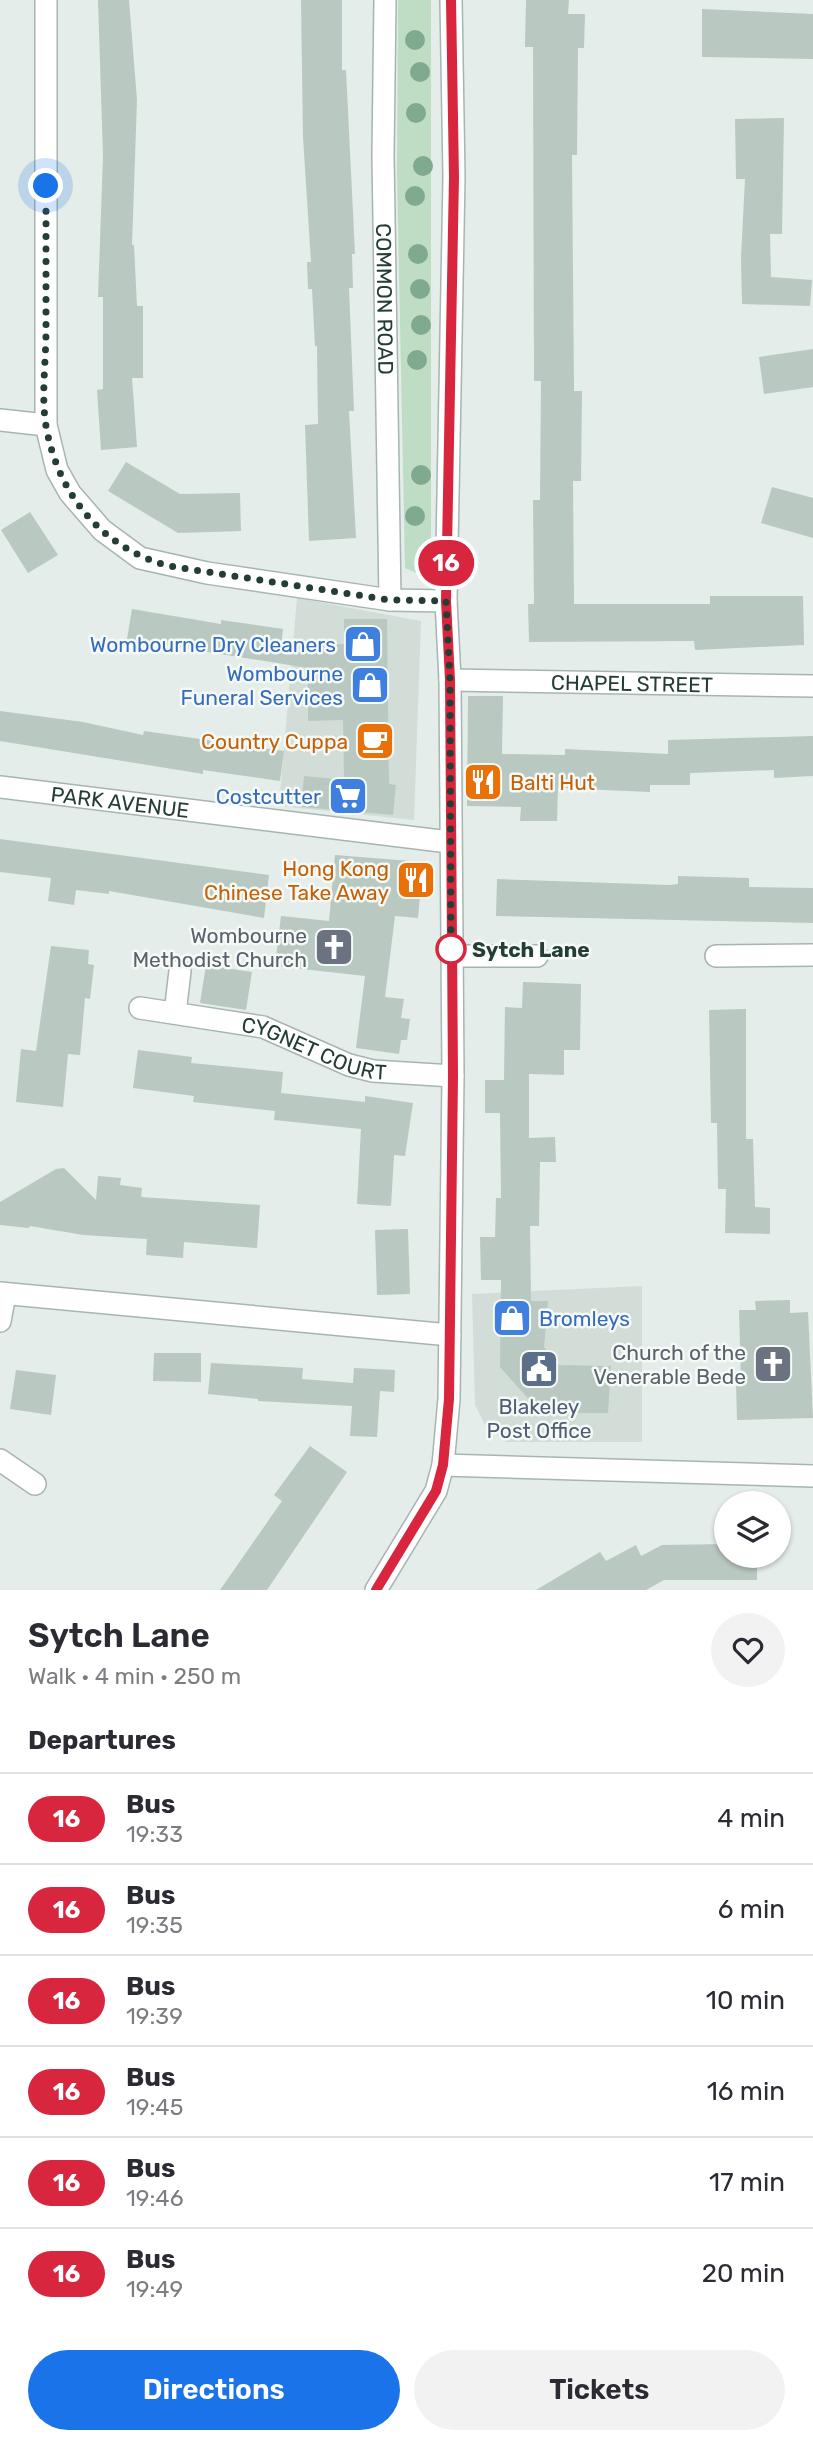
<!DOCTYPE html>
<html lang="en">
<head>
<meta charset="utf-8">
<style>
	body { margin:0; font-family:Rubik,sans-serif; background:#f2f2f3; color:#2b2b33; height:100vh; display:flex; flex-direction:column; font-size:26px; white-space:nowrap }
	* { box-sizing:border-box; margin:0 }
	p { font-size:23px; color:#7c7c81 }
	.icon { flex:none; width:38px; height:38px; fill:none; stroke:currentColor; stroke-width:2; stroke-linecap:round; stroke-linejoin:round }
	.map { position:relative; height:1590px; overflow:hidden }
	.drawer { display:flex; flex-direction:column; background:#fff; flex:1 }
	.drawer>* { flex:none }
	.badge { padding:0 14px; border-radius:23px; font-size:24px; line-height:46px }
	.controls { position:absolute; left:714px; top:1491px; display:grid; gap:14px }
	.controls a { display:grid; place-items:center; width:77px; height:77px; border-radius:50%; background:#fff; box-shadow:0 2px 5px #0004; font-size:35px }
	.you { position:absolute; width:35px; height:35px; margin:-18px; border:5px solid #fff; border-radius:50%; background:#1a73e8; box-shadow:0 0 0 10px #1a73e833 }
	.map>.badge { position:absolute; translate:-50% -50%; box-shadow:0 0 0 4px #fff }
	h2 { padding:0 28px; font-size:26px; line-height:63px }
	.round { display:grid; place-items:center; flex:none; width:74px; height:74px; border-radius:37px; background:#f2f2f3 }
	.head { display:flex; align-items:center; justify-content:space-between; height:119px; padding:0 28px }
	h1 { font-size:33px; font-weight:600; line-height:52px }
	.primary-button { display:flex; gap:14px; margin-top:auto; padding:14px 28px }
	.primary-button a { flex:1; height:80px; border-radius:42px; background:#1a73e8; color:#fff; font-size:28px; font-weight:600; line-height:80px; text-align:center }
	.primary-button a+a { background:#f2f2f3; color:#2b2b33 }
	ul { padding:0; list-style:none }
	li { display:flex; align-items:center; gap:21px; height:91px; padding:0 28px; border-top:2px solid #e1e1e2 }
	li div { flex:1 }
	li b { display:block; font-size:26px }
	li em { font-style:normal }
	li .badge { min-width:77px; font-weight:700; text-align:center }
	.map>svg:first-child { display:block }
</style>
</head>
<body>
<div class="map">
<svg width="813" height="1590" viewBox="0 0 813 1590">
	<rect width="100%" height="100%" fill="#e4ede9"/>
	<g fill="#d2ddd7">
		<polygon points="297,598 421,621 414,820 279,806"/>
		<polygon points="642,1286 642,1442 506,1442 485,1425 475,1405 472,1294"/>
	</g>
	<polygon fill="#beddc4" points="398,0 431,0 431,566 419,574 405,568 397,175"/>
	<g fill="#b9c8c1">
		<polygon points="98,0 129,0 137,100 132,245 134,245 137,306 143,306 143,378 132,378 137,447 101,450 97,390 103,389 103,297 98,297 103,156"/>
		<polygon points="301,0 342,0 342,70 346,70 355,254 352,254 353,288 349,288 354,411 349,411 356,538 309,541 305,425 318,424 317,346 315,346 312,289 308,289 307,262 311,262 303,137"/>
		<polygon points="526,0 569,0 568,14 585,14 584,48 578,48 577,155 572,155 574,391 582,391 581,481 573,481 574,604 710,604 710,596 803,596 804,645 695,650 694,641 529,642 528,604 534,604 533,500 540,500 541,381 534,381 533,47 525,47"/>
		<polygon points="702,9 813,14 813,59 702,57"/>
		<polygon points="784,118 782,234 770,234 771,277 812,280 810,306 742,304 741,257 745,179 736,179 735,119"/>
		<polygon points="813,349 813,387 764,394 759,357"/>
		<polygon points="126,462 180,494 240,493 241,531 178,533 108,491"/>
		<polygon points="772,487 813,498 813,538 761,523"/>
		<polygon points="30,512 58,555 28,573 1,530"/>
		<polygon points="132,609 221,624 221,620 283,629 281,645 344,644 344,619 387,619 389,784 396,785 393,815 301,807 304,776 344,780 343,720 308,721 308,668 127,639"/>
		<polygon points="468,696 503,696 502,754 565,755 565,749 668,754 668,740 813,736 813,776 774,778 774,770 690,773 690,785 650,785 650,792 558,788 557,821 520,821 521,807 467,806"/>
		<polygon points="0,711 83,722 143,735 144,731 284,751 280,781 203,770 203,774 0,741"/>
		<polygon points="0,839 269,875 264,918 109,891 109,894 76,890 74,905 48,901 51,878 0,872"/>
		<polygon points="335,855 423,862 418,918 395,916 385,997 404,999 401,1018 410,1019 407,1040 401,1040 399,1054 356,1048 365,976 275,966 281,916 329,921"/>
		<polygon points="678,876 749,878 749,887 813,888 813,923 496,916 497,879 671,885 678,884"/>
		<polygon points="51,946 89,950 88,964 94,965 90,999 85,998 80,1055 68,1054 63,1107 16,1102 21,1049 36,1051"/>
		<polygon points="206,965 252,972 246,1010 200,1003"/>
		<polygon points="523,982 581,984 580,1050 564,1050 564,1075 529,1074 529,1138 555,1137 556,1162 540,1162 539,1226 530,1226 531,1301 548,1301 544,1347 559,1365 611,1366 608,1413 541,1413 500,1367 501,1280 481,1280 480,1237 495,1237 496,1198 501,1198 500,1113 485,1113 485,1080 504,1080 505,1007 522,1008"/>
		<polygon points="746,1009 746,1139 753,1139 755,1207 770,1208 770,1234 725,1233 726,1189 718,1189 717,1123 711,1123 709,1010"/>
		<polygon points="138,1050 192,1057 191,1063 283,1072 281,1093 365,1102 365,1096 413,1103 405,1156 394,1155 391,1206 357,1204 361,1129 274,1120 275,1111 193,1102 194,1096 133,1088"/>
		<polygon points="64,1168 96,1200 98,1176 121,1178 120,1185 142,1188 141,1197 260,1205 257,1248 184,1242 183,1258 146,1255 147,1239 83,1235 30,1226 29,1228 0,1225 0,1202 56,1169"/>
		<polygon points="408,1229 410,1294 377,1295 375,1230"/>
		<polygon points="790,1300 790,1313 808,1312 813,1418 737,1420 736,1383 741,1383 739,1310 756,1310 755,1301"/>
		<polygon points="154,1353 201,1353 201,1382 153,1381"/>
		<polygon points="211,1363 303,1368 302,1379 353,1383 354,1368 395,1370 394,1392 380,1391 377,1437 350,1436 352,1406 258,1401 258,1399 208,1394"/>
		<polygon points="16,1370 56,1375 51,1415 10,1409"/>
		<polygon points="310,1446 347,1472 267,1590 220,1590 282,1501 274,1495"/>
		<polygon points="726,1544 726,1556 757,1556 757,1580 664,1580 646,1590 536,1590 600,1552 606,1561 636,1545 641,1556 662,1545"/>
	</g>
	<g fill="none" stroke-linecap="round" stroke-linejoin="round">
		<g stroke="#a7b5b0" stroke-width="24">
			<g id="minor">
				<polyline points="46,0 46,425 57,470 70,493 102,530 140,558 207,573 390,600 446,601"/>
				<path id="s1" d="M 385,0 L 383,155 L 390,600"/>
				<polyline points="0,420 46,425"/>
				<path id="s2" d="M 450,680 L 813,686"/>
				<path id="s3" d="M 0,787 L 449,842"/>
				<polyline points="451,956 537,956"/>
				<polyline points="716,956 813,955"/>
				<path id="s4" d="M 140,1008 L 263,1027 L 349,1065 L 373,1071 L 453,1076"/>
				<polyline points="175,1013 180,971"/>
				<polyline points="0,1293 450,1335"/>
				<polyline points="0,1321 5,1294"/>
				<polyline points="0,1460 35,1484"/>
				<polyline points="443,1465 813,1476"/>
				<polyline points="376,1590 436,1491 443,1465 449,1399 453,1076 450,680 446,601 454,177 451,0"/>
			</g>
		</g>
		<use href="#minor" stroke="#fff" stroke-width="21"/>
	</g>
	<g fill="#80aa8f">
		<circle cx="415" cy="40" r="10"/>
		<circle cx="420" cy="72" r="10"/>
		<circle cx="416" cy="113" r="10"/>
		<circle cx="423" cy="166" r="10"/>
		<circle cx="415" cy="196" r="10"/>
		<circle cx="418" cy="254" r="10"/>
		<circle cx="420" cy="289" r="10"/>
		<circle cx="421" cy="325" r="10"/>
		<circle cx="417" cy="360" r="10"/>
		<circle cx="421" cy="475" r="10"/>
		<circle cx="415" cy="516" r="10"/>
	</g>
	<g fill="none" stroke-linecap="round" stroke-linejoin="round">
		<g stroke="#fff" stroke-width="16">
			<polyline id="line" points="376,1590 436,1491 443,1465 449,1399 453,1076 450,680 446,601 454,177 451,0"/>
		</g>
		<use href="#line" stroke="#d7263d" stroke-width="10"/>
		<path stroke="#243e36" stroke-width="7" stroke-dasharray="0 12.6" d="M 46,186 C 46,234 46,282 46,330 C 46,361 41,396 46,426 C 58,495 102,548 169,566 L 390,600 L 446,601 L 450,680 L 451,956 L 451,949"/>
	</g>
	<defs>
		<g id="shop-square" transform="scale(2.0125)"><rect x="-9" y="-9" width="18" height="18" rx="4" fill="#3f7fe0" stroke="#f5faf7"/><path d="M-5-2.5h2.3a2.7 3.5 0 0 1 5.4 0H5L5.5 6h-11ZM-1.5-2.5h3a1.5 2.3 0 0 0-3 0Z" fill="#fff"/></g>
		<g id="cafe-square" transform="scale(2.0125)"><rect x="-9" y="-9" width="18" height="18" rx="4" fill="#e8710a" stroke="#f5faf7"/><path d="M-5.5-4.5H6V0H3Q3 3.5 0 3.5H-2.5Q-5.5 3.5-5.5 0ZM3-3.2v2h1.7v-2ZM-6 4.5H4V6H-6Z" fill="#fff"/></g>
		<g id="restaurant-square" transform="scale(2.0125)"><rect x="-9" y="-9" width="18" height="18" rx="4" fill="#e8710a" stroke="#f5faf7"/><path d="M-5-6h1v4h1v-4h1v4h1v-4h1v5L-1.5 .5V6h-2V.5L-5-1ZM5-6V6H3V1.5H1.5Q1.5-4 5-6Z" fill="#fff"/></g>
		<g id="supermarket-square" transform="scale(2.0125)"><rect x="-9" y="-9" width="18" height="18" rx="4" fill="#3f7fe0" stroke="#f5faf7"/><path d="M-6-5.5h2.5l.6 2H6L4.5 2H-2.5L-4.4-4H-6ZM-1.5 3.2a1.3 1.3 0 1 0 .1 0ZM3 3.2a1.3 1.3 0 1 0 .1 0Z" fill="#fff"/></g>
		<g id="church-square" transform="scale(2.0125)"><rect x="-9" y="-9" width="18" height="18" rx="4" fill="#6b7280" stroke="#f5faf7"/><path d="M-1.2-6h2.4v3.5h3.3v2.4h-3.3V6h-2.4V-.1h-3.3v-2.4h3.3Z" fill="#fff"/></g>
		<g id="civic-square" transform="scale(2.0125)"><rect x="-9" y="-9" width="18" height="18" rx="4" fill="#5c6f8a" stroke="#f5faf7"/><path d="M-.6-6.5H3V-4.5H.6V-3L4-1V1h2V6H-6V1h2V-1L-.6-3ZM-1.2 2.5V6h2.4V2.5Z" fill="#fff"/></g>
	</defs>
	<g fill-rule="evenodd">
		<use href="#shop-square" x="363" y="644"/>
		<use href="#shop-square" x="370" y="685"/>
		<use href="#cafe-square" x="375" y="741"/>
		<use href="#restaurant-square" x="483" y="782"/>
		<use href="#supermarket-square" x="348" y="796"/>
		<use href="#restaurant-square" x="416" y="880"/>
		<use href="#church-square" x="334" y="947"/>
		<use href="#shop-square" x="512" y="1318"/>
		<use href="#church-square" x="773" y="1364"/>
		<use href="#civic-square" x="539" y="1369"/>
	</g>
	<circle fill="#fff" stroke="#d7263d" stroke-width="3.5" cx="451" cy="949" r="14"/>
	<g text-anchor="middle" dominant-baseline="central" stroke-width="5" stroke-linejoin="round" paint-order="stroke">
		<g font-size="21" fill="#243e36" stroke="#f5faf7">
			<text stroke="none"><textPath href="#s1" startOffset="299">COMMON ROAD</textPath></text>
			<text stroke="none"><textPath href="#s2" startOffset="182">CHAPEL STREET</textPath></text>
			<text stroke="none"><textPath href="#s3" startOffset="121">PARK AVENUE</textPath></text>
			<text stroke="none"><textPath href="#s4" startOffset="180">CYGNET COURT</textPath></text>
		</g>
		<g font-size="21" fill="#366cbe" stroke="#f5faf7" text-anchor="end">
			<text x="336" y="644">Wombourne Dry Cleaners</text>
			<text x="343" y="673">Wombourne<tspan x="343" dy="24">Funeral Services</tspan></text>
			<text x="321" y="796">Costcutter</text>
			<text x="539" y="1318" text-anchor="start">Bromleys</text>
		</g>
		<g font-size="21" fill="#c56008" stroke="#f5faf7" text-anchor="end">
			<text x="348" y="741">Country Cuppa</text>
			<text x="510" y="782" text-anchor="start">Balti Hut</text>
			<text x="389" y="868">Hong Kong<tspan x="389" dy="24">Chinese Take Away</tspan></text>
		</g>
		<g font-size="21" fill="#5b616d" stroke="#f5faf7" text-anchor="end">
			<text x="307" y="935">Wombourne<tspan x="307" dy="24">Methodist Church</tspan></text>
			<text x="746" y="1352">Church of the<tspan x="746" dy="24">Venerable Bede</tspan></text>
		</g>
		<g font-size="21" font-weight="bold" fill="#243e36" stroke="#f5faf7" text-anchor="start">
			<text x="472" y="949">Sytch Lane</text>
		</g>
		<g font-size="21" fill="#4e5e75" stroke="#f5faf7">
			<text x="539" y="1406">Blakeley<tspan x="539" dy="24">Post Office</tspan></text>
		</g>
	</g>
</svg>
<div class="controls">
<a><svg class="icon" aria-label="layers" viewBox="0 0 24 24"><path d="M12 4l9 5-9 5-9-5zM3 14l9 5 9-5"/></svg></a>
</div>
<div class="you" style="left:46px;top:186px"></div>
<b class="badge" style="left:446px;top:563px;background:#d7263d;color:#fff">16</b>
</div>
<section class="drawer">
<div class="head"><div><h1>Sytch Lane</h1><p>Walk · 4 min · 250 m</p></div><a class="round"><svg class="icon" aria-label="heart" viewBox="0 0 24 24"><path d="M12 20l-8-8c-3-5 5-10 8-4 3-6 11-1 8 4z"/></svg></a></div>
<h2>Departures</h2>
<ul>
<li><span class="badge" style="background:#d7263d;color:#fff">16</span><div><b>Bus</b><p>19:33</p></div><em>4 min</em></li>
<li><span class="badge" style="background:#d7263d;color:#fff">16</span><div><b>Bus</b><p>19:35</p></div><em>6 min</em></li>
<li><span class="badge" style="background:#d7263d;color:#fff">16</span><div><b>Bus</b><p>19:39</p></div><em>10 min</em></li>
<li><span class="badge" style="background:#d7263d;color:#fff">16</span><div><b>Bus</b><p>19:45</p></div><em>16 min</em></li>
<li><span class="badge" style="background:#d7263d;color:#fff">16</span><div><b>Bus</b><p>19:46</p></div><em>17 min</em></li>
<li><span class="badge" style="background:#d7263d;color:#fff">16</span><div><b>Bus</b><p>19:49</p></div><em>20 min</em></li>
</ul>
<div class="primary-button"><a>Directions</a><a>Tickets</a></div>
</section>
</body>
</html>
